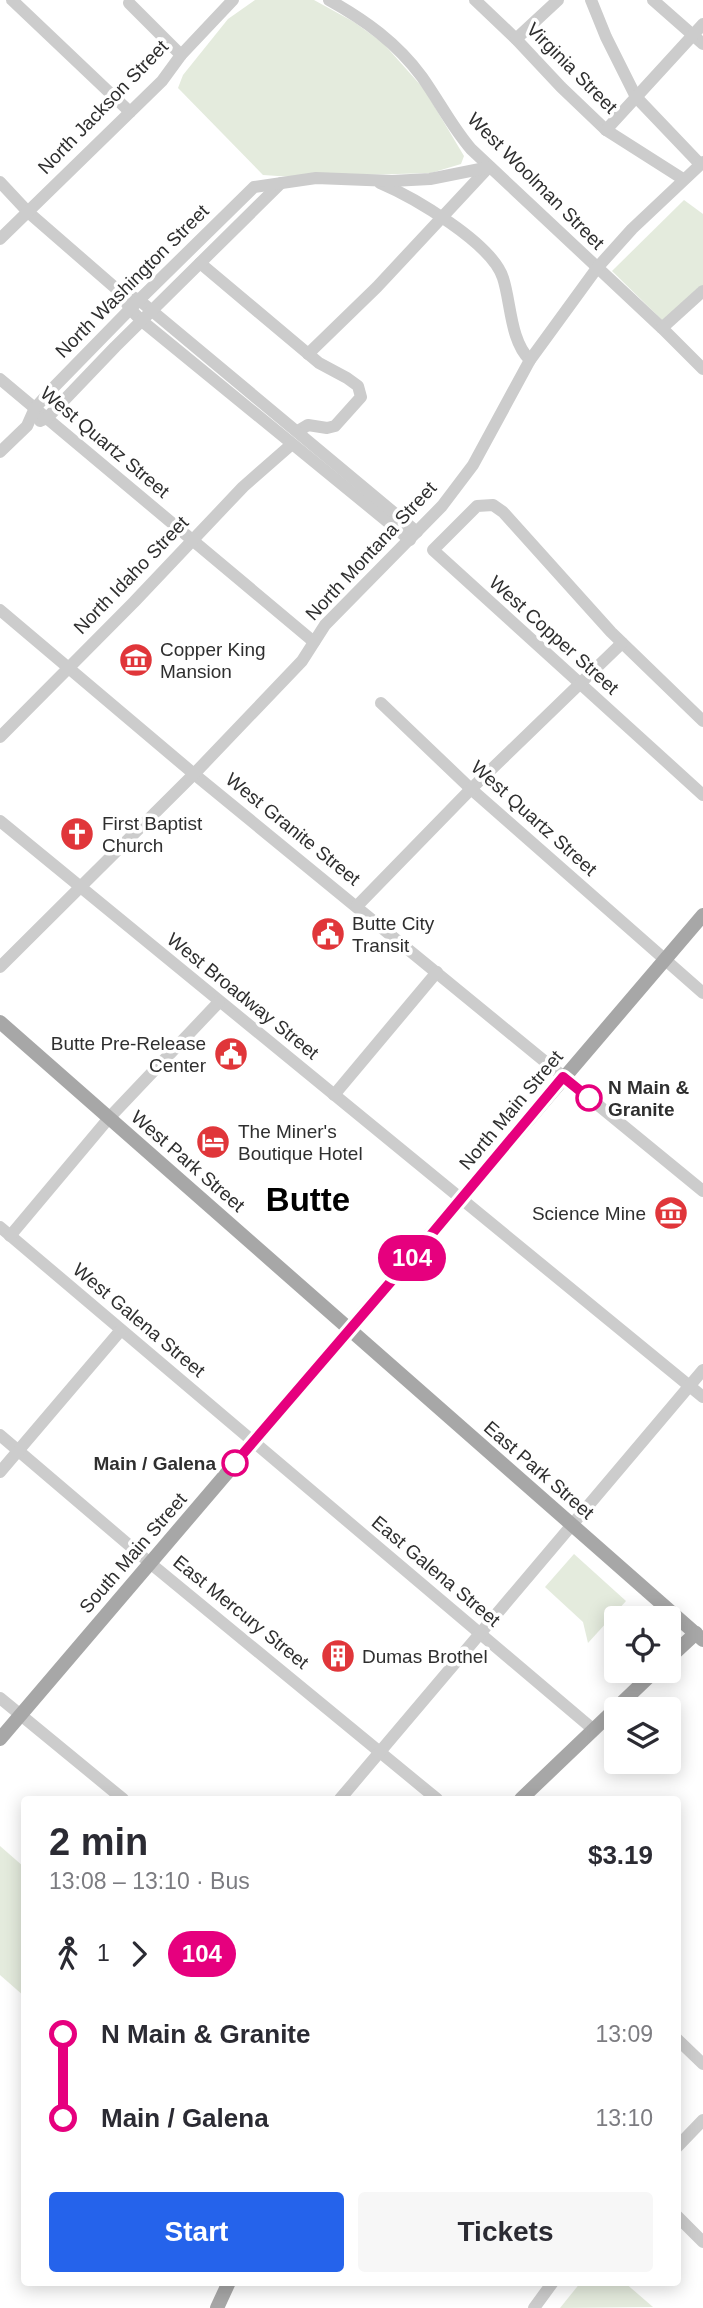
<!DOCTYPE html>
<html lang="en">
<head>
<meta charset="utf-8">
<style>
	body { margin:0; font-family:Helvetica,sans-serif; background:#f7f7f7; color:#2b2b33; height:100vh; display:flex; flex-direction:column; font-size:26px; white-space:nowrap }
	* { box-sizing:border-box; margin:0 }
	p { font-size:23px; color:#7c7c81 }
	.icon { flex:none; width:38px; height:38px; fill:none; stroke:currentColor; stroke-width:2; stroke-linecap:round; stroke-linejoin:round }
	.map { position:relative; flex:1; overflow:hidden }
	.side { position:absolute; left:21px; top:1796px; width:660px; height:490px; display:flex; flex-direction:column; background:#fff; border-radius:7px; box-shadow:0 4px 18px #0003 }
	.side>* { flex:none }
	.badge { padding:0 14px; border-radius:23px; font-size:24px; line-height:46px }
	.buttons { position:absolute; left:604px; top:1606px; display:grid; gap:14px }
	.buttons a { display:grid; place-items:center; width:77px; height:77px; border-radius:7px; background:#fff; box-shadow:0 4px 18px #0003; font-size:35px }
	.map>.badge { position:absolute; translate:-50% -50%; box-shadow:0 0 0 4px #fff }
	.legs { display:flex; align-items:center; gap:10px; height:77px; padding:0 28px; font-size:23px }
	.legs p { margin-inline-start:auto }
	.headline { display:flex; align-items:center; justify-content:space-between; height:119px; padding:0 28px }
	h1 { font-size:38px; font-weight:600; line-height:52px }
	.cta { display:flex; gap:14px; margin-top:auto; padding:14px 28px }
	.cta a { flex:1; height:80px; border-radius:7px; background:#2563eb; color:#fff; font-size:28px; font-weight:600; line-height:80px; text-align:center }
	.cta a+a { background:#f7f7f7; color:#2b2b33 }
	ul { padding:0 28px; list-style:none }
	li { display:flex; align-items:center; gap:24px; height:84px; font-size:26px }
	li i { display:grid; place-items:center; width:10px; height:100%; margin:0 9px; background:currentColor }
	li i::after { content:''; width:18px; height:18px; margin:-9px; border:5px solid; border-radius:50%; background:#fff }
	li p { margin-inline-start:auto }
	li:first-child i { background:linear-gradient(#0000 50%,currentColor 0) }
	li:last-child i { background:linear-gradient(currentColor 50%,#0000 0) }
	.map>svg:first-child { display:block }
</style>
</head>
<body>
<div class="map">
<svg width="703" height="2308" viewBox="0 0 703 2308">
	<rect width="100%" height="100%" fill="#fff"/>
	<g fill="#e4ebdd">
		<polygon points="255,0 314,0 354,22 383,43 424,89 464,156 461,164 431,173 293,177 263,175 178,88 183,75 228,19"/>
		<polygon points="684,200 703,214 703,286 664,322 612,271"/>
		<polygon points="574,1554 626,1601 588,1643 583,1622 545,1587"/>
		<polygon points="0,1846 24,1867 24,1996 0,1975"/>
		<polygon points="581,2282 624,2282 653,2307 560,2308"/>
	</g>
	<g fill="none" stroke-linecap="round" stroke-linejoin="round">
		<g stroke="#ccc" stroke-width="12">
			<polyline points="12,0 130,112"/>
			<path d="M 329,0 C 365,20 397,43 422,77 C 439,101 452,127 471,149 L 662,328 L 703,369"/>
			<polyline points="475,0 516,39 561,87 606,130 683,179"/>
			<polyline points="591,0 606,37 636,97 700,164"/>
			<polyline points="653,0 703,44"/>
			<polyline points="129,3 181,55"/>
			<polyline points="516,39 558,0"/>
			<polyline points="606,130 703,24"/>
			<polyline points="0,182 28,212 120,292 130,309 142,321 410,540"/>
			<path d="M 380,183 C 413,197 492,243 503,278 C 511,302 510,341 530,360"/>
			<polyline points="0,239 162,81 181,55 233,0"/>
			<polyline points="200,263 319,363 347,378 358,386 361,397 335,426 327,428 308,425 298,431"/>
			<polyline points="133,297 139,300 417,532"/>
			<polyline points="662,328 703,291"/>
			<polyline points="308,354 377,287 488,168"/>
			<polyline points="0,379 314,642"/>
			<polyline points="40,421 47,418 115,347 281,183"/>
			<polyline points="0,452 27,426 35,408 55,386 139,300 254,187 316,178 392,181 430,179 490,167"/>
			<polyline points="0,610 194,774 703,1191"/>
			<polyline points="381,703 471,789 703,993"/>
			<polyline points="703,721 611,632 503,512 493,505 477,506 433,550 703,795"/>
			<polyline points="0,737 134,602 243,487 292,444"/>
			<polyline points="0,821 703,1397"/>
			<polyline points="357,906 471,789 622,643"/>
			<polyline points="0,967 194,774 302,661 325,625 442,506 473,465 530,360 597,268 632,229 703,162"/>
			<polyline points="334,1095 437,972"/>
			<polyline points="0,1227 594,1730"/>
			<polyline points="10,1236 109,1118 219,1002"/>
			<polyline points="0,1435 150,1563 437,1799"/>
			<polyline points="0,1472 121,1330"/>
			<polyline points="0,1698 123,1799"/>
			<polyline points="340,1799 703,1370"/>
			<polyline points="677,2039 703,2064"/>
			<polyline points="677,2147 703,2120"/>
			<polyline points="677,2216 703,2242"/>
			<polyline points="534,2308 553,2282"/>
		</g>
		<g stroke="#a7a7a7" stroke-width="14">
			<polyline points="0,1022 703,1640"/>
			<polyline points="668,1659 696,1633"/>
			<polyline points="0,1739 703,915"/>
			<polyline points="521,1799 655,1671"/>
			<polyline points="217,2308 229,2282"/>
		</g>
	</g>
	<g fill="none" stroke-linecap="round" stroke-linejoin="round">
		<g stroke="#fff" stroke-width="16">
			<polyline id="line-1" points="235,1463 425,1242 563,1077 589,1098"/>
		</g>
		<use href="#line-1" stroke="#e6007e" stroke-width="10"/>
	</g>
	<defs>
		<g id="museum-disc" transform="scale(1.75)"><circle r="9.5" fill="#e0363a" stroke="#fff"/><path d="M0-6L6-3V-2H-6V-3ZM-5-1h2V3h-2ZM-1-1h2V3h-2ZM3-1h2V3H3ZM-6 4H6V6H-6Z" fill="#fff"/></g>
		<g id="church-disc" transform="scale(1.75)"><circle r="9.5" fill="#e0363a" stroke="#fff"/><path d="M-1.2-6h2.4v3.5h3.3v2.4h-3.3V6h-2.4V-.1h-3.3v-2.4h3.3Z" fill="#fff"/></g>
		<g id="civic-disc" transform="scale(1.75)"><circle r="9.5" fill="#e0363a" stroke="#fff"/><path d="M-.6-6.5H3V-4.5H.6V-3L4-1V1h2V6H-6V1h2V-1L-.6-3ZM-1.2 2.5V6h2.4V2.5Z" fill="#fff"/></g>
		<g id="hotel-disc" transform="scale(1.75)"><circle r="9.5" fill="#e0363a" stroke="#fff"/><path d="M-6-4.5h1.5V1H6V5H4.5V3h-9V5H-6ZM-4 0a1.8 1.8 0 1 1 3.6 0ZM.5 0V-2.5h3Q6-2.5 6 0Z" fill="#fff"/></g>
		<g id="building-disc" transform="scale(1.75)"><circle r="9.5" fill="#e0363a" stroke="#fff"/><path d="M-4-6H4V6H1V3H-1V6H-4ZM-2.5-4.3h1.7v1.8h-1.7ZM.8-4.3h1.7v1.8H.8ZM-2.5-1h1.7V.8h-1.7ZM.8-1h1.7V.8H.8Z" fill="#fff"/></g>
	</defs>
	<g fill-rule="evenodd">
		<use href="#museum-disc" x="136" y="660"/>
		<use href="#church-disc" x="77" y="834"/>
		<use href="#civic-disc" x="328" y="934"/>
		<use href="#civic-disc" x="231" y="1054"/>
		<use href="#hotel-disc" x="213" y="1142"/>
		<use href="#museum-disc" x="671" y="1213"/>
		<use href="#building-disc" x="338" y="1656"/>
	</g>
	<g fill="#fff" stroke="#e6007e" stroke-width="3.5">
		<circle cx="589" cy="1098" r="12"/>
		<circle cx="235" cy="1463" r="12"/>
	</g>
	<g text-anchor="middle" dominant-baseline="central" stroke-width="7" stroke-linejoin="round" paint-order="stroke">
		<g font-size="19" fill="#2f2f2f" stroke="#fff">
			<text transform="translate(572 68) rotate(45)">Virginia Street</text>
			<text transform="translate(103 107) rotate(-46)">North Jackson Street</text>
			<text transform="translate(536 181) rotate(45)">West Woolman Street</text>
			<text transform="translate(132 281) rotate(-45)">North Washington Street</text>
			<text transform="translate(105 442) rotate(40)">West Quartz Street</text>
			<text transform="translate(371 551) rotate(-47)">North Montana Street</text>
			<text transform="translate(131 575) rotate(-46)">North Idaho Street</text>
			<text transform="translate(554 635) rotate(42)">West Copper Street</text>
			<text transform="translate(534 818) rotate(42)">West Quartz Street</text>
			<text transform="translate(293 829) rotate(39)">West Granite Street</text>
			<text transform="translate(243 996) rotate(39)">West Broadway Street</text>
			<text transform="translate(511 1110) rotate(-50)">North Main Street</text>
			<text transform="translate(188 1161) rotate(41)">West Park Street</text>
			<text transform="translate(139 1320) rotate(40)">West Galena Street</text>
			<text transform="translate(539 1470) rotate(41)">East Park Street</text>
			<text transform="translate(133 1553) rotate(-49)">South Main Street</text>
			<text transform="translate(436 1571) rotate(40)">East Galena Street</text>
			<text transform="translate(241 1612) rotate(39)">East Mercury Street</text>
		</g>
		<g font-size="19" fill="#2f2f2f" stroke="#fff" text-anchor="start">
			<text x="160" y="649">Copper King<tspan x="160" dy="22">Mansion</tspan></text>
			<text x="102" y="823">First Baptist<tspan x="102" dy="22">Church</tspan></text>
			<text x="352" y="923">Butte City<tspan x="352" dy="22">Transit</tspan></text>
			<text x="206" y="1043" text-anchor="end">Butte Pre-Release<tspan x="206" dy="22">Center</tspan></text>
			<text x="238" y="1131">The Miner's<tspan x="238" dy="22">Boutique Hotel</tspan></text>
			<text x="646" y="1213" text-anchor="end">Science Mine</text>
			<text x="362" y="1656">Dumas Brothel</text>
		</g>
		<g font-size="19" font-weight="bold" fill="#2f2f2f" stroke="#fff" text-anchor="start">
			<text x="608" y="1087">N Main &amp;<tspan x="608" dy="22">Granite</tspan></text>
			<text x="216" y="1463" text-anchor="end">Main / Galena</text>
		</g>
		<g font-size="33" font-weight="bold" fill="#000" stroke="#fff">
			<text x="308" y="1199">Butte</text>
		</g>
	</g>
</svg>
<div class="buttons">
<a><svg class="icon" aria-label="locate" viewBox="0 0 24 24"><circle cx="12" cy="12" r="6"/><path d="M12 2v4M12 18v4M2 12h4M18 12h4"/></svg></a>
<a><svg class="icon" aria-label="layers" viewBox="0 0 24 24"><path d="M12 4l9 5-9 5-9-5zM3 14l9 5 9-5"/></svg></a>
</div>
<b class="badge" style="left:412px;top:1258px;background:#e6007e;color:#fff">104</b>
<section class="side">
<div class="headline"><div><h1>2 min</h1><p>13:08 – 13:10 · Bus</p></div><b>$3.19</b></div>
<div class="legs"><svg class="icon" aria-label="walk" viewBox="0 0 24 24"><circle cx="13" cy="4" r="2"/><path d="M13 8l-2 6 4 7M11 14l-3 7M7 12l3-4h3l4 4"/></svg>1<svg class="icon" aria-label="forward" viewBox="0 0 24 24"><path d="M9 5l7 7-7 7"/></svg><b class="badge" style="background:#e6007e;color:#fff">104</b></div>
<ul>
<li><i style="color:#e6007e"></i><b>N Main &amp; Granite</b><p>13:09</p></li>
<li><i style="color:#e6007e"></i><b>Main / Galena</b><p>13:10</p></li>
</ul>
<div class="cta"><a>Start</a><a>Tickets</a></div>
</section>
</div>
</body>
</html>
